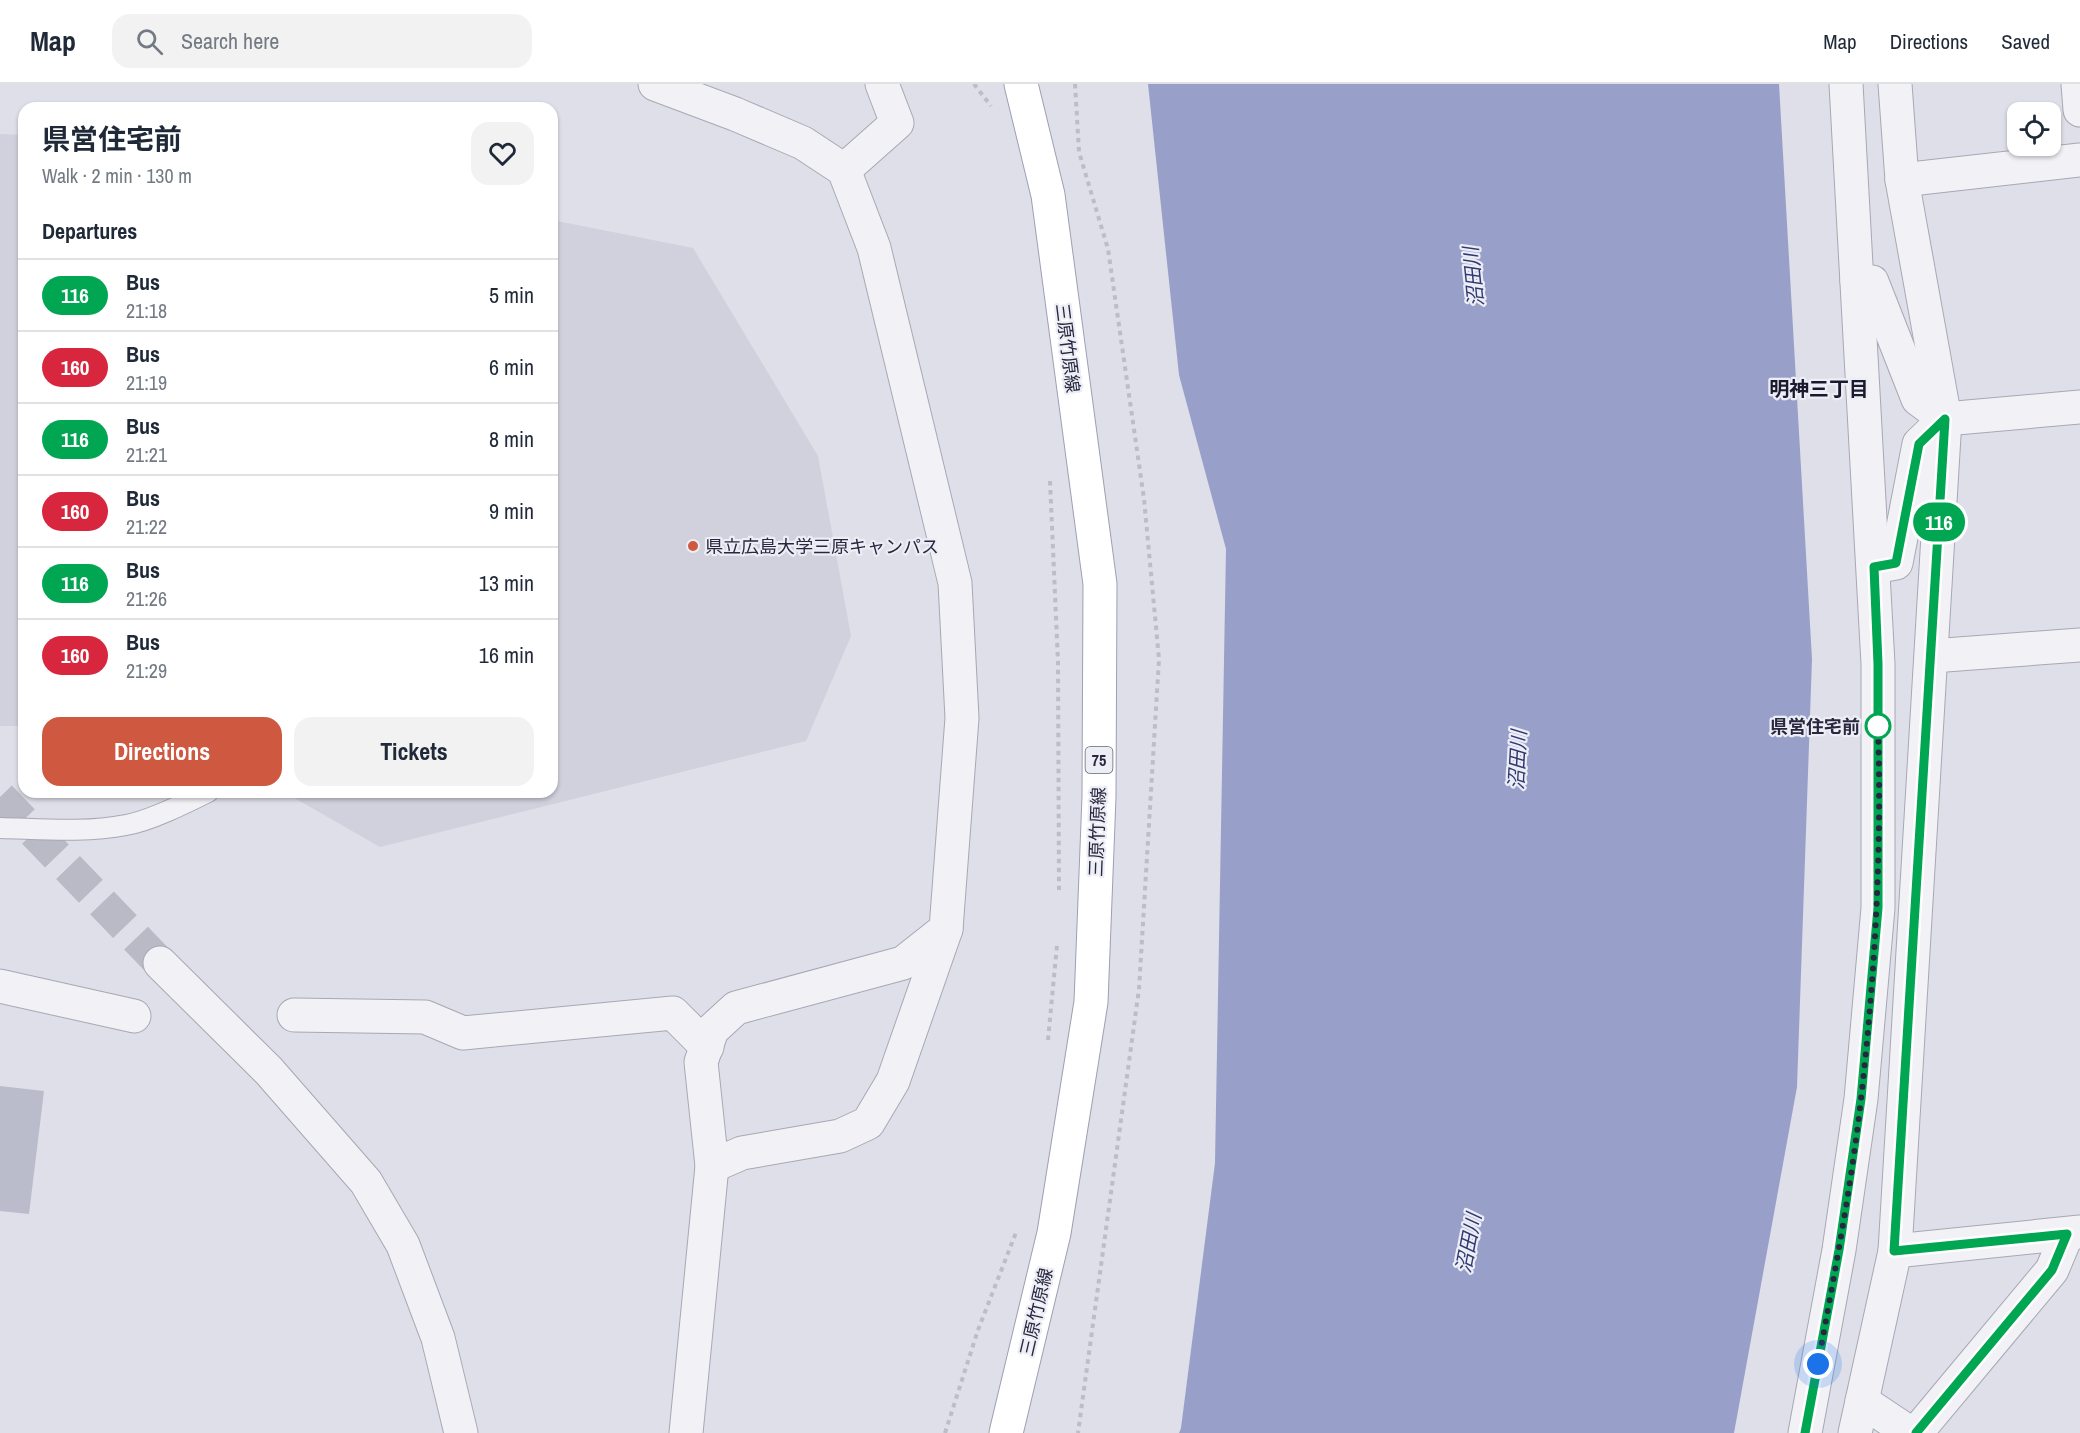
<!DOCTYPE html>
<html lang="en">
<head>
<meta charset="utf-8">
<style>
	body { margin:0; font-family:"Archivo Narrow","Noto Sans JP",sans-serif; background:#f2f2f3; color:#1f2937; height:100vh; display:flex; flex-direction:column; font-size:22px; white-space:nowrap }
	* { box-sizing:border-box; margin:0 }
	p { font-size:20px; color:#747a83 }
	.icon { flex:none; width:33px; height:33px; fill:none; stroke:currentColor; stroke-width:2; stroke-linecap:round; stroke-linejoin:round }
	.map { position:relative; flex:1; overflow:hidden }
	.drawer { position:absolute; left:18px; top:18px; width:540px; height:696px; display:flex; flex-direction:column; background:#fff; border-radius:18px; box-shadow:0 2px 4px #0004 }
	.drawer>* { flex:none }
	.badge { padding:0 12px; border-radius:20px; font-size:21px; line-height:39px }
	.controls { position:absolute; left:2007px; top:18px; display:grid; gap:12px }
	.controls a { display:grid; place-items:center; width:54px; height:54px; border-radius:12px; background:#fff; box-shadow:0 2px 4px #0004; font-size:30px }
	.you { position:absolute; width:30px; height:30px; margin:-15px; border:4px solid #fff; border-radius:50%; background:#1a73e8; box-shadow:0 0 0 9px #1a73e833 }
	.map>.badge { position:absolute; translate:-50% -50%; box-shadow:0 0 0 3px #fff }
	h2 { padding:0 24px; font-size:22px; line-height:54px }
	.round { display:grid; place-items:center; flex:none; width:63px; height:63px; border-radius:18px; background:#f2f2f3 }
	.head { display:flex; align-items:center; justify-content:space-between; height:102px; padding:0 24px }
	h1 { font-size:28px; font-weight:700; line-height:45px }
	.cta { display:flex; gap:12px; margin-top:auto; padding:12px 24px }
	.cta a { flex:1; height:69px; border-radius:18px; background:#cf5840; color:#fff; font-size:24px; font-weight:700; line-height:69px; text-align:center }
	.cta a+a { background:#f2f2f3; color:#1f2937 }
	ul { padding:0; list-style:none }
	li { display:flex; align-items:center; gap:18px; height:72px; padding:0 24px; border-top:2px solid #e0e1e3 }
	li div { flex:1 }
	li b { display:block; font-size:22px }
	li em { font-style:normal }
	li .badge { min-width:66px; font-weight:700; text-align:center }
	header { display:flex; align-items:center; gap:36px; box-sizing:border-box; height:84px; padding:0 30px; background:#fff; border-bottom:2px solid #e0e1e3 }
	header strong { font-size:28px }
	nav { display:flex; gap:33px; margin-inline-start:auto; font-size:21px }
	.search { width:420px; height:54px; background:#f2f2f3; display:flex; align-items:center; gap:15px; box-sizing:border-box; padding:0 21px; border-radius:18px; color:#747a83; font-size:22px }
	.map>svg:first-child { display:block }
</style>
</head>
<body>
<header>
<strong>Map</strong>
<div class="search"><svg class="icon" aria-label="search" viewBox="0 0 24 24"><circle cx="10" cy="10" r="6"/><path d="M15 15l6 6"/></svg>Search here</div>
<nav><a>Map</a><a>Directions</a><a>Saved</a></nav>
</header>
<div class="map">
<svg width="2080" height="1349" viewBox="0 0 2080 1349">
	<rect width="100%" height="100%" fill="#dedfe8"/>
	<g fill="#d0d1dd">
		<polygon points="0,50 24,51 24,642 0,642"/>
		<polygon points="552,136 693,164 818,372 851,552 806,657 380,763 284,708 552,708"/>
	</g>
	<polygon fill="#98a0c9" points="1148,0 1779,0 1812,575 1797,1003 1734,1349 1179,1349 1181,1344 1215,1079 1226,465 1179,291"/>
	<polygon fill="#bbbccb" points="0,1002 44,1007 29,1130 0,1127"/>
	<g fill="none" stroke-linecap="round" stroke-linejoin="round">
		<polyline stroke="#b9bac6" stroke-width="33" stroke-dasharray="33 16" stroke-linecap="butt" points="0,713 160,879"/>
		<g stroke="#a7a8b5" stroke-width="22">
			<path id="service" d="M 0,744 C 42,745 85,749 126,741 C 150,737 186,719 208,708"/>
		</g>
		<g stroke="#a7a8b5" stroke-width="35">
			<g id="minor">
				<polyline points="655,0 735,30 803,59 844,86 874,164 955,499 962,634 946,845 903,879 736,924 712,946 701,978 712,1082 686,1349"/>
				<polyline points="2078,0 2080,26"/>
				<polyline points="844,86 897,39 882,0"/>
				<polyline points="1902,96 2080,76"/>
				<polyline points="1857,197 1872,198 1918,315 1945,335 1919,360 1896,479 1874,483"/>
				<polyline points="1945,335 2080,323"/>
				<polyline points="1932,572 2080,561"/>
				<polyline points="0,902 134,932"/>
				<polyline points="294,931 425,933 463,949 673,929 707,963"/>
				<polyline points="712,1082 742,1069 840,1052 868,1039 893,997 946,845"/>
				<polyline points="1895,1167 2080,1148"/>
				<polyline points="1862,1317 1910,1349"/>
				<polyline points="1805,1349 1839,1166 1861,1015 1878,824 1878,580 1846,0"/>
				<polyline points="1855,1349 1895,1167 1945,335 1902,96 1895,0"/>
				<polyline points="1916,1349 2052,1186 2067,1150"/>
			</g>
		</g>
		<g stroke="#a7a8b5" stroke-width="35">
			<polyline id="tertiary" points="160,879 269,987 366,1098 403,1161 438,1254 461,1349"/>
		</g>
		<g stroke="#9d9fb4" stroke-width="35">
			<polyline id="primary" points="1006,1349 1054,1149 1091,918 1099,713 1100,500 1048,111 1021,0"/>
		</g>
		<g stroke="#bcbdc6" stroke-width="4" stroke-dasharray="4.5 4.5" stroke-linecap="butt">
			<polyline points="974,0 991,22"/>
			<polyline points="1075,0 1079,68 1108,165 1144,415 1159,575 1139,905 1078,1349"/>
			<polyline points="1050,397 1058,578 1059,806"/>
			<polyline points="1048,956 1057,861"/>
			<polyline points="945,1349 978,1246 1017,1146"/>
		</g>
		<use href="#service" stroke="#f1f1f6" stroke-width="20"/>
		<use href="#minor" stroke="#f1f1f6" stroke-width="33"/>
		<use href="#tertiary" stroke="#f1f1f6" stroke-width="33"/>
		<use href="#primary" stroke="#fff" stroke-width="33"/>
	</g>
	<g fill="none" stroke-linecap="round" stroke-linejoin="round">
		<g stroke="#fff" stroke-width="14">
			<polyline id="line" points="1805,1349 1839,1166 1861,1015 1878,824 1878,580 1874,483 1896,479 1919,360 1945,335 1894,1167 2067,1150 2052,1186 1916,1349"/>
		</g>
		<use href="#line" stroke="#00a651" stroke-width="9"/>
		<path stroke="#27283f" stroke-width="6" stroke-dasharray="0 10.8" d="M 1818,1280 C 1834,1192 1851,1104 1861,1015 C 1875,891 1882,766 1878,642"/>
	</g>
	<circle fill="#cf5840" stroke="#edeef5" stroke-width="2" cx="693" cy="462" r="6"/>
	<circle fill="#fff" stroke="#00a651" stroke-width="3" cx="1878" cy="642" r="12"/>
	<g text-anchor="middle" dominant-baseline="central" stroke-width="4.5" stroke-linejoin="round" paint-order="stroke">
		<rect fill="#edeef5" stroke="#626376" stroke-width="1.5" x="1085.5" y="663" width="27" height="26" rx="4.5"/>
		<g font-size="16" font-weight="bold" fill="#27283f">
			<text x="1099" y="676">75</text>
		</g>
		<g font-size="18" fill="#27283f" stroke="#edeef5">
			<text transform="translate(1068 264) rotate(83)">三原竹原線</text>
			<text transform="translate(1097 748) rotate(-88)">三原竹原線</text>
			<text transform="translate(1036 1228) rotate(-77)">三原竹原線</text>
		</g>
		<g font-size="18" fill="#27283f" stroke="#edeef5" text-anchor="start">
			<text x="705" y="462">県立広島大学三原キャンパス</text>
		</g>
		<g font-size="18" font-weight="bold" fill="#27283f" stroke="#edeef5" text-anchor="end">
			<text x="1860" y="642">県営住宅前</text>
		</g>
		<g font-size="20" font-style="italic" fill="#313973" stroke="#edeef5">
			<text transform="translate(1473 193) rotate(-96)">沼田川</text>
			<text transform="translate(1517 676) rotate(-87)">沼田川</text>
			<text transform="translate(1468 1159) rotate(-79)">沼田川</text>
		</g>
		<g font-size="20" font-weight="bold" fill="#191a2f" stroke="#edeef5">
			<text x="1819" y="304">明神三丁目</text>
		</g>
	</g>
</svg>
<div class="controls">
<a><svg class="icon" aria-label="locate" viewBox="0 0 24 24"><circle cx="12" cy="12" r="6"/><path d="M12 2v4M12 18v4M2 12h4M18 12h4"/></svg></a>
</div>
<div class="you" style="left:1818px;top:1280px"></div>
<b class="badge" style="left:1939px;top:438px;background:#00a651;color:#fff">116</b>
<section class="drawer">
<div class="head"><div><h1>県営住宅前</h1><p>Walk · 2 min · 130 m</p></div><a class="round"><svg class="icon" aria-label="heart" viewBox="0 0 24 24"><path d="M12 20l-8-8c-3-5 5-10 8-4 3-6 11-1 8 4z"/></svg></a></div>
<h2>Departures</h2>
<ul>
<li><span class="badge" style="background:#00a651;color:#fff">116</span><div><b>Bus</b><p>21:18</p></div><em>5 min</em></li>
<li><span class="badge" style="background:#d7263d;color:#fff">160</span><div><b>Bus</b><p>21:19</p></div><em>6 min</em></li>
<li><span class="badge" style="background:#00a651;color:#fff">116</span><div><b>Bus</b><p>21:21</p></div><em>8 min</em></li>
<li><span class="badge" style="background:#d7263d;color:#fff">160</span><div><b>Bus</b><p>21:22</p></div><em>9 min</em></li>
<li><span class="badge" style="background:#00a651;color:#fff">116</span><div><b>Bus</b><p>21:26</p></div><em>13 min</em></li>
<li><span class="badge" style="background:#d7263d;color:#fff">160</span><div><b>Bus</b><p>21:29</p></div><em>16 min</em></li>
</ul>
<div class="cta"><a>Directions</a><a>Tickets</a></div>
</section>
</div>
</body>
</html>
